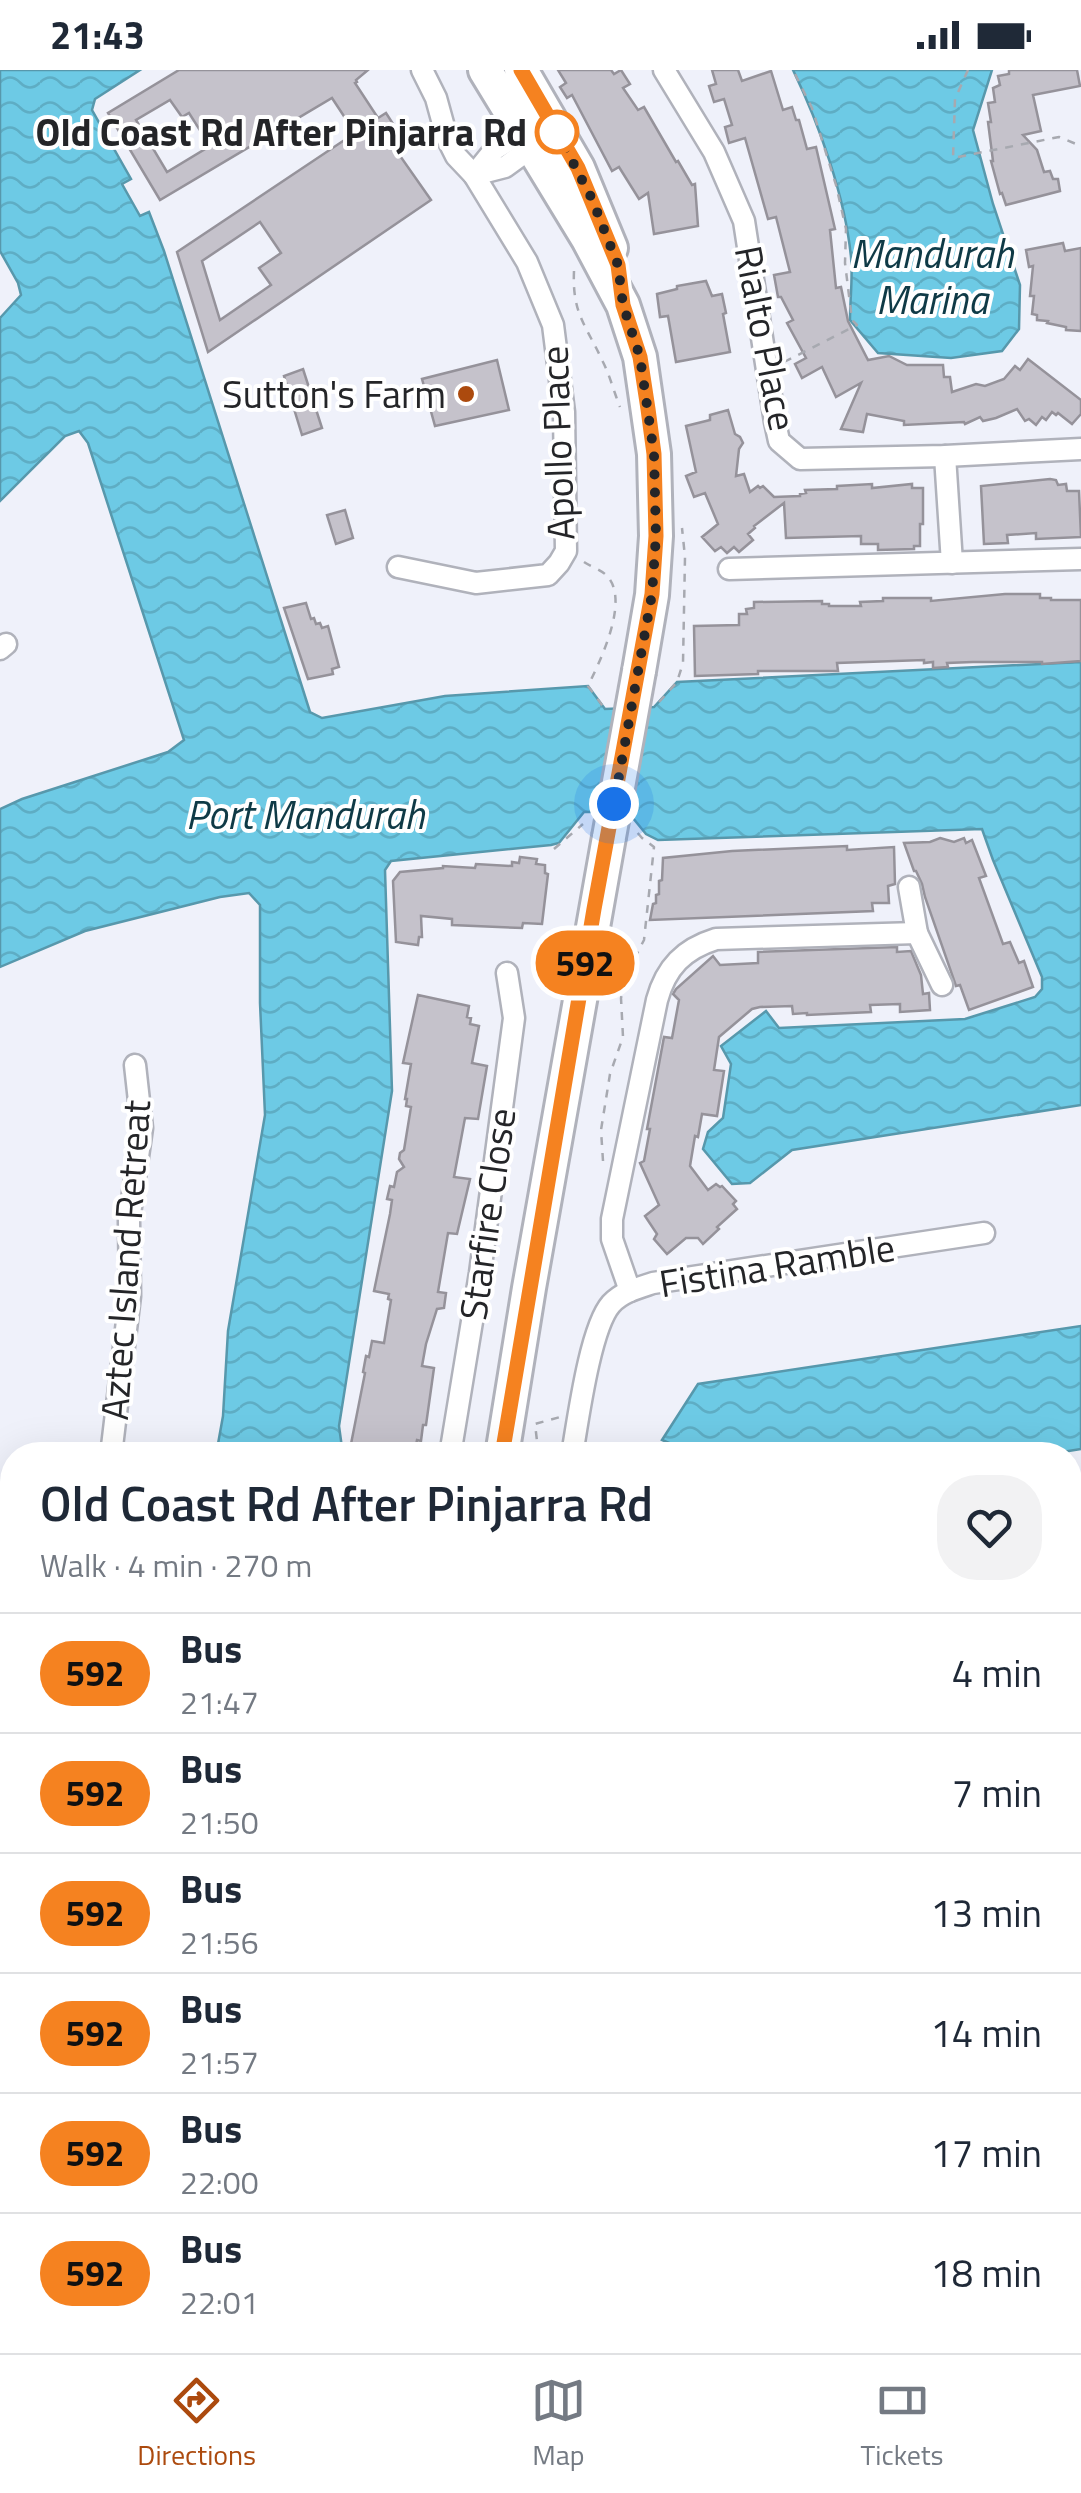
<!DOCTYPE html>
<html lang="en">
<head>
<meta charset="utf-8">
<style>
	body { margin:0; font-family:"Titillium Web",sans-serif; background:#f2f2f3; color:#1f2937; height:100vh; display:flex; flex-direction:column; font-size:38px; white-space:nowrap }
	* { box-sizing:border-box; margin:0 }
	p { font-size:32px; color:#747a83 }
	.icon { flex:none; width:55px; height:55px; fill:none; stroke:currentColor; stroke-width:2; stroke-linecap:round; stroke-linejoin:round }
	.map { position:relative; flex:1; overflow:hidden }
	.side { position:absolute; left:0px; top:1372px; width:1082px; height:912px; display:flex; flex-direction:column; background:#fff; border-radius:40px 40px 0 0; box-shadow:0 10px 40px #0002 }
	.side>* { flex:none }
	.badge { padding:0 20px; border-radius:32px; font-size:35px; line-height:65px }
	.you { position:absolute; width:50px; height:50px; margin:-25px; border:8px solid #fff; border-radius:50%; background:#1a73e8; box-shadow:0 0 0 15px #1a73e833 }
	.map>.badge { position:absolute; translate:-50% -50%; box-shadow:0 0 0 5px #fff }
	.round { display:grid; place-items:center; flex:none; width:105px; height:105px; border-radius:40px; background:#f2f2f3 }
	.summary { display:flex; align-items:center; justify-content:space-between; height:170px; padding:0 40px }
	h1 { font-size:48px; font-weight:600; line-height:75px }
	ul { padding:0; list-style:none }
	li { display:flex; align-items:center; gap:30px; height:120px; padding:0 40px; border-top:2px solid #e0e1e3 }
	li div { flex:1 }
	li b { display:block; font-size:38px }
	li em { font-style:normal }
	li .badge { min-width:110px; font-weight:700; text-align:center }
	.status { display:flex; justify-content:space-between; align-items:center; height:70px; padding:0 50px; background:#fff; direction:ltr }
	.status svg { height:28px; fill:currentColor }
	.dock { display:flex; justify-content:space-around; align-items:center; height:140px; border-top:2px solid #e0e1e3; background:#fff; font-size:28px; color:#747a83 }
	.dock a { display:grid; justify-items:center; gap:5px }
	.dock .active { color:#ac4a0e }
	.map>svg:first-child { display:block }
</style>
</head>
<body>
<div class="status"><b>21:43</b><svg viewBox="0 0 49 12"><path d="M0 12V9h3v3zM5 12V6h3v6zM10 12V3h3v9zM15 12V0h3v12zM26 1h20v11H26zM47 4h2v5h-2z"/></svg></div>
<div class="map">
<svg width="1081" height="2283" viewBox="0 0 1081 2283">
	<defs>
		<pattern id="water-waves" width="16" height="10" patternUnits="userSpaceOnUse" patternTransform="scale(2.5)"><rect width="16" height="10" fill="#6dcae5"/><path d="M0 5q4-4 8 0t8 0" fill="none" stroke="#5eadc4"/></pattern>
	</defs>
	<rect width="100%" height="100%" fill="#eff1fa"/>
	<g fill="url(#water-waves)" stroke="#5798ac" stroke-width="2.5">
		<polygon points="0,0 140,0 95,29 92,40 131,109 122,114 140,146 149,142 164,181 310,642 322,648 445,626 588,616 605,639 654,637 677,612 1081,592 1081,1035 792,1080 750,1113 732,1114 703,1079 708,1062 723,1048 731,994 721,976 766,941 779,958 965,949 1035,927 1042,919 1042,907 993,790 982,759 658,770 646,764 628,742 584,742 559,773 551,775 391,791 385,800 392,1021 339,1356 343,1385 216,1385 223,1346 228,1261 265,1045 260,933 260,835 249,823 220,827 85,861 0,897 0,739 22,729 168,682 184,670 88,373 79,361 65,366 0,431 0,248 21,225 18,213 0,181"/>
		<path d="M 793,0 L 992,0 L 973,60 L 993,134 L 1020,215 L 1019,259 L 1002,281 L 951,288 L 878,283 L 850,250 C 850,229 853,207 851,187 C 845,126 819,54 793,0 Z"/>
		<polygon points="1081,1256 1081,1379 1044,1385 656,1385 665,1381 669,1373 662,1370 698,1314"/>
		<polygon points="1081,1600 1081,1724 1070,1726 1070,1601"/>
		<polygon points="1081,1945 1081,2070 1070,2072 1070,1947"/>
		<polygon points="1070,2201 1077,2201 1081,2227 1081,2283 988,2283 987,2273 1070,2272"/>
	</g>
	<g fill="#c5c2cb" stroke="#95929a" stroke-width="2.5" fill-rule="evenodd">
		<path d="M 179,0 L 368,0 L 356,10 L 357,12 L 355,13 L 378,48 L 386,43 L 408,77 L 398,83 L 431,130 L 208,282 L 177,182 L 355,63 L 332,28 L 160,130 L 108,43 ZM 170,30 L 182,47 L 189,43 L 210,76 L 167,102 L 136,50 ZM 260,152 L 281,183 L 259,198 L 271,215 L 220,250 L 202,191 Z"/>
		<polygon points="558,0 611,0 614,4 621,0 630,14 623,18 638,40 644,37 676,92 678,91 692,115 695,114 698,156 654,164 648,123 639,129 619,97 612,101 572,25 567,28 560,17 566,13"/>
		<polygon points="712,0 738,0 742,11 771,1 783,40 792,37 796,50 799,50 807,79 816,77 835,159 830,160 836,218 841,217 848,251 868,290 889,286 907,295 943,295 944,307 950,307 952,322 976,314 985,316 1004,309 1015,296 1020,300 1028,289 1081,330 1081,344 1072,354 1058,343 1056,345 1052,342 1046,350 1042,347 1036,355 1029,349 1025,351 1017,339 996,348 983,351 980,347 965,354 964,352 904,355 904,351 867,344 863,362 841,359 861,313 836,327 822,297 802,308 795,294 806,288 787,253 793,250 781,227 778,227 774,205 790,202 776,147 768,149 745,68 729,73 725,57 732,55 724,29 714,32 709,16 716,14"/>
		<polygon points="1009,0 1077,0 1080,16 1033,25 1041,61 1023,65 1037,80 1044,102 1050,101 1053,109 1058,109 1060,121 1006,135 1002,123 1000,124 991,91 993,91 988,52 991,52 988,33 995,32 993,18 1000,15 998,6 1009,4"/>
		<polygon points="1063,173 1065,181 1081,178 1081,261 1066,260 1066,257 1047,253 1048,251 1037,250 1037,245 1032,244 1034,226 1030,226 1033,196 1029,197 1026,180"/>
		<polygon points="706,211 712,226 722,224 726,243 723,244 730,282 676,292 668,246 660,247 657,224 677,219 677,216"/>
		<polygon points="497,290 509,340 435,356 422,309"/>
		<polygon points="303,299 322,358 302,365 284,306"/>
		<polygon points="728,340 735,364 740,367 743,373 739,379 736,406 744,404 750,422 758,416 760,418 763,416 774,427 800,426 800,424 806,423 805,420 837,419 837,416 872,414 872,418 912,414 912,418 923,418 923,454 920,454 920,476 914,476 914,479 878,480 878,474 861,474 861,466 786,468 784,433 754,456 755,458 748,464 753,470 739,482 734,477 727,483 721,477 715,481 702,467 718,454 705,423 694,427 686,406 696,402 686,356 710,350 710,345"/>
		<polygon points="1050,409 1056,410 1058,415 1066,414 1067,421 1079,421 1081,467 1036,469 1036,463 1007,465 1008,473 984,474 981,416"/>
		<polygon points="345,440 353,468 336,474 327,445"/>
		<polygon points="1005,524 1040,524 1040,528 1051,528 1051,530 1081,530 1081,591 1042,594 1042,592 973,592 947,593 948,597 933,598 933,592 924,593 924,590 837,593 838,601 758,601 758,604 695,606 694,556 739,555 739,544 747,544 746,539 754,538 754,532 822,531 822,534 829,534 829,536 861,536 860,532 883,531 883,528 931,528 931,531"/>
		<polygon points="306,533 311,549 314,548 316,554 320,553 322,558 328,556 339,597 332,599 333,604 308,609 284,538"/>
		<polygon points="940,768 954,772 964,768 966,773 972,770 986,806 979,808 1003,874 1010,872 1019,893 1024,891 1033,917 969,940 960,915 956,916 925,827 922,814 916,801 914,801 904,773 930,772"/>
		<polygon points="847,776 847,780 894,777 895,814 888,816 889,833 872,833 873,841 650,850 653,834 656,833 656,825 659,824 659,811 662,810 663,788 732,781"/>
		<polygon points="520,787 537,789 536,794 545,795 545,803 548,804 542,854 523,853 522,858 452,855 452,849 421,846 422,867 419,867 418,875 396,872 393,811 400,802 443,798 443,796 475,798 476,794 512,796 512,792 519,793"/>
		<polygon points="897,877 897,882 911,881 921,905 923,924 929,923 930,940 900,942 900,934 870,935 871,942 807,945 807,943 793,944 792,936 760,937 752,939 719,967 714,1000 724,1001 717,1046 702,1044 698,1067 695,1066 690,1096 708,1120 716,1114 720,1117 722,1116 736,1131 733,1134 737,1139 717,1157 719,1159 703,1174 698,1168 686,1168 667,1184 654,1169 657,1164 645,1146 659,1135 640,1093 644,1091 650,1059 647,1059 664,967 672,968 679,930 673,924 676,919 713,886 720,895 758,893 758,882"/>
		<polygon points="418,925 469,936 467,947 471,948 470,954 479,956 472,993 487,996 478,1049 465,1048 454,1107 470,1109 457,1164 448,1163 438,1222 446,1223 444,1238 437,1239 426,1274 422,1296 434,1298 426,1355 423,1355 421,1371 417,1370 414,1385 384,1385 350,1379 365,1303 363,1302 366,1286 369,1287 372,1271 384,1273 391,1230 388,1229 389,1224 374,1221 390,1144 392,1130 387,1129 390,1116 394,1117 397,1102 404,1097 399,1089 400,1083 404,1080 411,1037 406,1036 407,1029 405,1029 411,994 403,993"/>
	</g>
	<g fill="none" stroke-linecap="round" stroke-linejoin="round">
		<g stroke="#b0b2bb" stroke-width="15">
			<g id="service">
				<polyline points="0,2172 12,2176"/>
				<polyline points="170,2272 173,2283"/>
				<polyline points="115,2283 153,2272"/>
				<polyline points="328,2283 328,2272"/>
			</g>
		</g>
		<g stroke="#b0b2bb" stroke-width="25">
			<g id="minor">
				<polyline points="664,0 714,82 744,151 775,352 779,371 800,389 945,386 1081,379"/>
				<polyline points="474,105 495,79 529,58"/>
				<polyline points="474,105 505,97 538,73"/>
				<polyline points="945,386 952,493"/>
				<polyline points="398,497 476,513 548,505 559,493 566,481 564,342 553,255 527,192 474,105 456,86 447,68 436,28 422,0"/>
				<polyline points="729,499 1081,489"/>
				<polyline points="0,579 6,574"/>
				<polyline points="909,817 917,863"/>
				<path d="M 630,1221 L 612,1169 L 612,1149 L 657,930 C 666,897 684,879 716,869 L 917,863 L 942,915"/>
				<polyline points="111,1385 130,1226 129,1151 142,1058 135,995"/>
				<polyline points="450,1385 480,1203 514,948 507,903"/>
				<path d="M 572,1385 C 578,1350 590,1258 611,1234 C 622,1222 638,1218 653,1213 L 984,1163"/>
				<path d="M 12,1597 C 4,1607 6,1620 12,1630"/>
				<polyline points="1070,1836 1081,1834"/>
				<polyline points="0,2159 12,2116"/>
				<polyline points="1070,2184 1081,2182"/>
				<polyline points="555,2283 562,2272"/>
				<polyline points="887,2283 887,2272"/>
			</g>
		</g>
		<g stroke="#b0b2bb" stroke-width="30">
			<polyline id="tertiary" points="0,2002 12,2006"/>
		</g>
		<g stroke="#b0b2bb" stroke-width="38">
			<g id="primary">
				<polyline points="485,0 588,169 623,235 640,287 654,384 656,466 652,525 639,601"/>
				<polyline points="521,0 578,98 611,178"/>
				<polyline points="502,1385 529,1218 609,767"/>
				<polyline points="442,2283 443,2272"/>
			</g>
		</g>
		<g stroke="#a7a9b0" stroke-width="2.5" stroke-dasharray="8 8" stroke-linecap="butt">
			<polyline points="968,0 955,29 953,88 1059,67 1081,76"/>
			<path d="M 574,201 C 572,244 586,255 603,292 C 610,306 614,322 620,337"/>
			<polyline points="784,292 857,255 852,250 845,193 846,159 836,115 812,38 793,0"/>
			<path d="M 584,492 C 590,496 599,499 605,504 C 632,527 600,591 588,616 L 605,639 L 608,639"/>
			<polyline points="659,632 677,612 683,593 685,487 682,458"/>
			<polyline points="554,779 583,754"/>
			<polyline points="603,1091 601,1060 610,1004 623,967 621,928 628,901 644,870 654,777 642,768 636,761"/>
			<polyline points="535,1385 537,1371 535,1354 560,1347"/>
			<polyline points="0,2203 5,2190"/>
			<polyline points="402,2283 402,2272"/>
			<polyline points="493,2283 506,2272"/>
		</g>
		<use href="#service" stroke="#fff" stroke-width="10"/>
		<use href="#minor" stroke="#fff" stroke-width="20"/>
		<use href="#tertiary" stroke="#fff" stroke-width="25"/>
		<use href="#primary" stroke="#fff" stroke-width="32"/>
		<g stroke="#b0b2bb" stroke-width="38" stroke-linecap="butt">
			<polyline id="primary-bridge" points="609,767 639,601"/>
		</g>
		<use href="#primary-bridge" stroke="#fff" stroke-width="32"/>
	</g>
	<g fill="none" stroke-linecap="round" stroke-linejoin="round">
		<g stroke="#fff" stroke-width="22">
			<polyline id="line" points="502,1385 594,839 652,524 656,466 654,384 648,339 640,287 623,235 618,195 578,98 521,0"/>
		</g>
		<use href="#line" stroke="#f58220" stroke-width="15"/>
		<polyline stroke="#242528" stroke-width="10" stroke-dasharray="0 18" points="557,62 592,129 618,195 623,235 640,287 654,384 656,466 652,524 614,734"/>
	</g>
	<circle fill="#fff" stroke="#f58220" stroke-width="5" cx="557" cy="62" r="20"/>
	<circle fill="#ac4a0e" stroke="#fff" stroke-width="4" cx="466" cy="324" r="10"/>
	<g text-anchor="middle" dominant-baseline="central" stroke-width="8" stroke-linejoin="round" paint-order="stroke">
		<g font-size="38" font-weight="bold" fill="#242528" stroke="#fff" text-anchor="end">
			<text x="527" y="62">Old Coast Rd After Pinjarra Rd</text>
		</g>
		<g font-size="38" fill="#242528" stroke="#fff">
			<text transform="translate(766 268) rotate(79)">Rialto Place</text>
			<text transform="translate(557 373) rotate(-92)">Apollo Place</text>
			<text transform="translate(487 1144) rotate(-82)">Starfire Close</text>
			<text transform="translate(125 1190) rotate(-86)">Aztec Island Retreat</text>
			<text transform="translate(777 1195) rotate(-9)">Fistina Ramble</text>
		</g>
		<g font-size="38" fill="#242528" stroke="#fff" text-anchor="end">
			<text x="446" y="324">Sutton's Farm</text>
		</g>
		<g font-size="40" font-style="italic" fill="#0f3a46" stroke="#fff">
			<text x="932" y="183">Mandurah<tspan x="932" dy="46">Marina</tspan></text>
			<text x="305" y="744">Port Mandurah</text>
		</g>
	</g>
</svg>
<div class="you" style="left:614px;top:734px"></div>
<b class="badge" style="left:585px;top:893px;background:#f58220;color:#111">592</b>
<section class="side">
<div class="summary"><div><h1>Old Coast Rd After Pinjarra Rd</h1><p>Walk · 4 min · 270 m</p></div><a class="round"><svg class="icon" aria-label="heart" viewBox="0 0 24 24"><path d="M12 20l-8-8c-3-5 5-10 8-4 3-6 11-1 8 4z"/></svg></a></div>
<ul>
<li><span class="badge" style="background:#f58220;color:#111">592</span><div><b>Bus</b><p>21:47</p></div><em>4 min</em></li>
<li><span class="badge" style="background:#f58220;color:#111">592</span><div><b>Bus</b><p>21:50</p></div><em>7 min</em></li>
<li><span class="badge" style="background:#f58220;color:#111">592</span><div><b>Bus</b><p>21:56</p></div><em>13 min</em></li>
<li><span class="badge" style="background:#f58220;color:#111">592</span><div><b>Bus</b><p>21:57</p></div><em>14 min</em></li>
<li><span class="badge" style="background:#f58220;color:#111">592</span><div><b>Bus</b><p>22:00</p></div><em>17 min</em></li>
<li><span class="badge" style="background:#f58220;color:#111">592</span><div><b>Bus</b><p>22:01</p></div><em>18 min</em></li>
</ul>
</section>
</div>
<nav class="dock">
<a class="active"><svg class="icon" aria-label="directions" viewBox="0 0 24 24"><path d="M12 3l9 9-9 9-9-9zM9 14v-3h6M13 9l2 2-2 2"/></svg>Directions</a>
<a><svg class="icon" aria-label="map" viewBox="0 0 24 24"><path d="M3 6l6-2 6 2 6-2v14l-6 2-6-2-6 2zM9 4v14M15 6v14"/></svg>Map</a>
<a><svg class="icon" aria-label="tickets" viewBox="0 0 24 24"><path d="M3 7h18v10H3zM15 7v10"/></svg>Tickets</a>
</nav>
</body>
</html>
